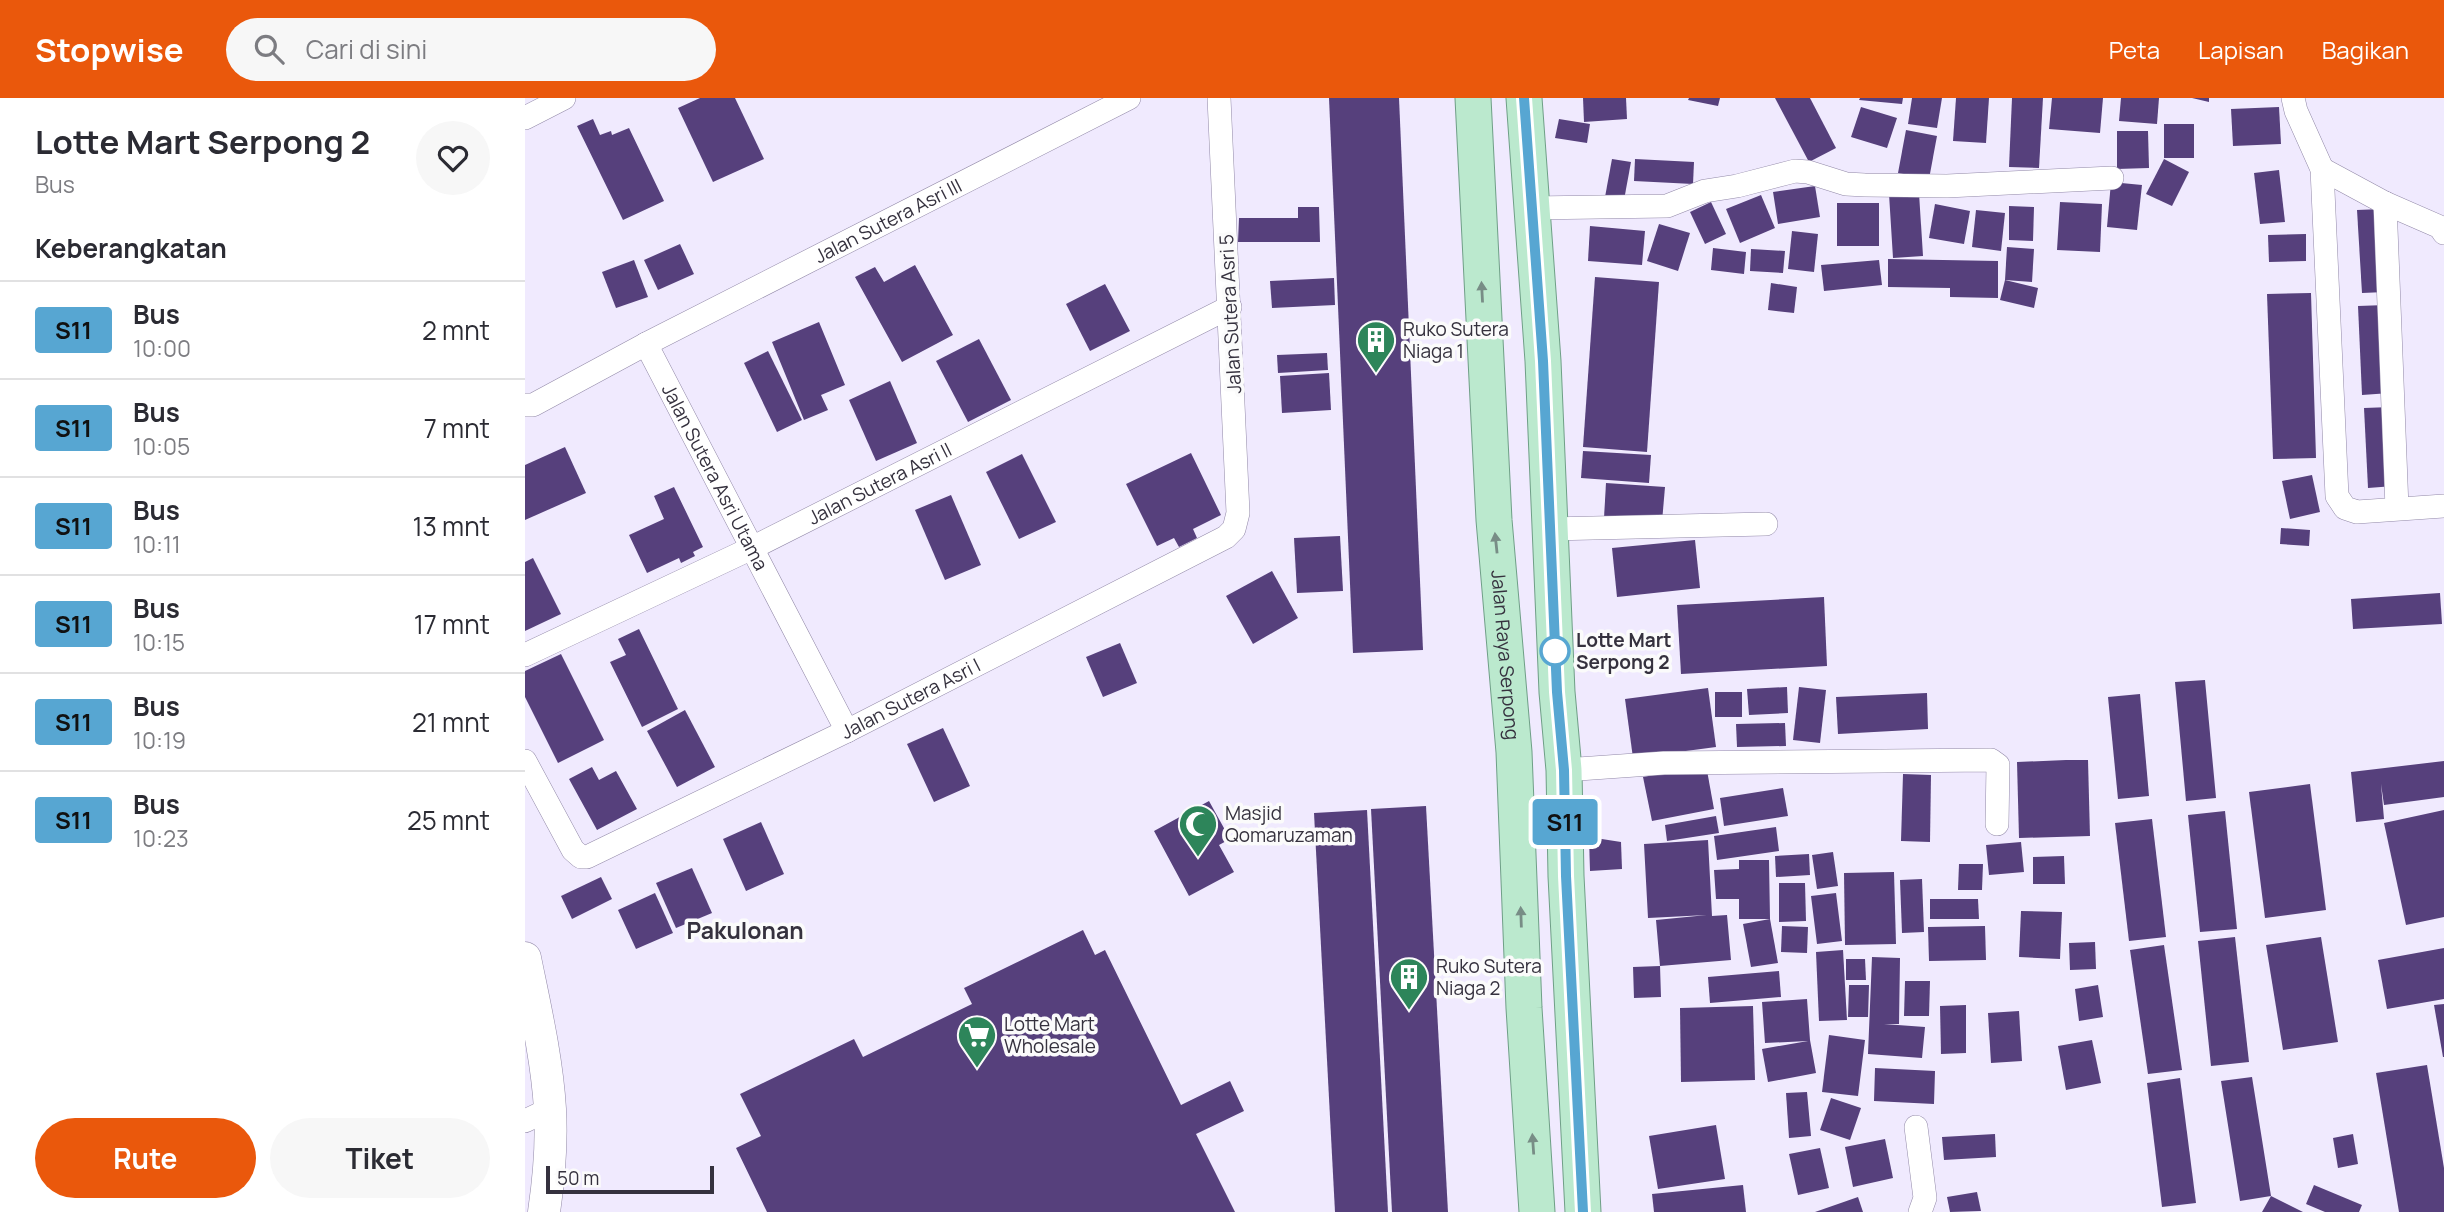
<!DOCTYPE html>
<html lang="id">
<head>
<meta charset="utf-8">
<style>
	body { margin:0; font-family:Manrope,sans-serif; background:#f7f7f7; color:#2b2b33; height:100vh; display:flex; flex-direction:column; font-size:26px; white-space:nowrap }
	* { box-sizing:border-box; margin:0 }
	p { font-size:23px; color:#7c7c81 }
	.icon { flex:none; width:38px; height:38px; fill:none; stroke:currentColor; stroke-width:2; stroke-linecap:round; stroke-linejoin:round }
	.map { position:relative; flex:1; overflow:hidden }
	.details { display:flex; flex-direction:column; background:#fff; width:525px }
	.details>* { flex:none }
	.badge { padding:0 14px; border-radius:5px; font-size:24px; line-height:46px }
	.scale { position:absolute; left:21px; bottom:18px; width:168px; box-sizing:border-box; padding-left:7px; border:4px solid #35313e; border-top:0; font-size:19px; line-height:24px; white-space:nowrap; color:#35313e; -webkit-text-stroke:5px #fbfbfb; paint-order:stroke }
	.map>.badge { position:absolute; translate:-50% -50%; box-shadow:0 0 0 4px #fff }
	h2 { padding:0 35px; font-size:26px; line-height:63px }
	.round { display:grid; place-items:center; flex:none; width:74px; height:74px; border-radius:37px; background:#f7f7f7 }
	.overview { display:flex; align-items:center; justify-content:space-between; height:119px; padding:0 35px }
	h1 { font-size:33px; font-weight:700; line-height:52px }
	.action { display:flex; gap:14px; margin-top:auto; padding:14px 35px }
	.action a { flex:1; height:80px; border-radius:42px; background:#ea580c; color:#fff; font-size:28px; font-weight:700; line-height:80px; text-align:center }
	.action a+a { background:#f7f7f7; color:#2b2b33 }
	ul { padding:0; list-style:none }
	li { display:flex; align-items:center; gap:21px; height:98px; padding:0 35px; border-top:2px solid #e1e1e2 }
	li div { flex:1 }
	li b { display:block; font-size:26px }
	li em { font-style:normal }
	li .badge { min-width:77px; font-weight:700; text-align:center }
	header { display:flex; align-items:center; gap:42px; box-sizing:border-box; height:98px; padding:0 35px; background:#ea580c; color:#fff }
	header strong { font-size:33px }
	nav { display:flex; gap:38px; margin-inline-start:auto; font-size:24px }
	.search { width:490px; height:63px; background:#f7f7f7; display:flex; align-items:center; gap:18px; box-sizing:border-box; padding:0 24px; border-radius:38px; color:#7c7c81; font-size:26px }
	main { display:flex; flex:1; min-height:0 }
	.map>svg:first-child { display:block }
</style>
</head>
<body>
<header>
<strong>Stopwise</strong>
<div class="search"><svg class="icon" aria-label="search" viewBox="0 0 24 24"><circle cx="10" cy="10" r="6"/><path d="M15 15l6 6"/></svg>Cari di sini</div>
<nav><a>Peta</a><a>Lapisan</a><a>Bagikan</a></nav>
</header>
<main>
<section class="details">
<div class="overview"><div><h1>Lotte Mart Serpong 2</h1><p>Bus</p></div><a class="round"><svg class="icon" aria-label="heart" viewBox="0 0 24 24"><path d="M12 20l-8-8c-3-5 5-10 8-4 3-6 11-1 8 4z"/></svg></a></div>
<h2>Keberangkatan</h2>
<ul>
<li><span class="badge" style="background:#57a6d2;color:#111">S11</span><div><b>Bus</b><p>10:00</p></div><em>2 mnt</em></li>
<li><span class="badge" style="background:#57a6d2;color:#111">S11</span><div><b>Bus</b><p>10:05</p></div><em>7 mnt</em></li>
<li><span class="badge" style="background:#57a6d2;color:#111">S11</span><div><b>Bus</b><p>10:11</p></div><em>13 mnt</em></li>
<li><span class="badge" style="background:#57a6d2;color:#111">S11</span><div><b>Bus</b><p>10:15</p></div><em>17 mnt</em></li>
<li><span class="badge" style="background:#57a6d2;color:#111">S11</span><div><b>Bus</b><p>10:19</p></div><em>21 mnt</em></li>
<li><span class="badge" style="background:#57a6d2;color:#111">S11</span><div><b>Bus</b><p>10:23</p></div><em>25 mnt</em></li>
</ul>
<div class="action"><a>Rute</a><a>Tiket</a></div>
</section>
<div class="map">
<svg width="1919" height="1114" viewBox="0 0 1919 1114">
	<rect width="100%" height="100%" fill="#f0eafe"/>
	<g fill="#56407c">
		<polygon points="175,0 210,0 239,61 188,84 153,10"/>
		<polygon points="804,0 874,0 898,552 828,555"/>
		<polygon points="1058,0 1101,0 1102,21 1059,24"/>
		<polygon points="1164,0 1195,0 1193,8 1163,2"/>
		<polygon points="1250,0 1285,0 1311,50 1284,64"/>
		<polygon points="1335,0 1378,0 1377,6 1334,2"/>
		<polygon points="1387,0 1417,0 1412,30 1383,26"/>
		<polygon points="1431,0 1464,0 1461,45 1428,43"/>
		<polygon points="1487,0 1518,0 1514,70 1484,69"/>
		<polygon points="1527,0 1578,0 1575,35 1524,31"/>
		<polygon points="1596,0 1634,0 1632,26 1594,23"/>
		<polygon points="1667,0 1684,0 1684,4"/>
		<polygon points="1336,9 1372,20 1362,50 1326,39"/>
		<polygon points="1754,9 1756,46 1708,48 1706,11"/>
		<polygon points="68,21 75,37 86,33 87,37 104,30 139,103 98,122 52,28"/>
		<polygon points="1034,21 1065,26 1062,45 1030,40"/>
		<rect x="1639" y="26" width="30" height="34"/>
		<polygon points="1381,32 1412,38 1404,81 1373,75"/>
		<polygon points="1592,33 1623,33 1624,70 1592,71"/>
		<polygon points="1087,61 1106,64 1099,102 1080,99"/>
		<polygon points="1110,61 1169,64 1168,86 1109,83"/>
		<polygon points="1639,61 1664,74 1647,108 1621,96"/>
		<polygon points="1754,72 1760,124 1735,126 1729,75"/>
		<polygon points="1586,84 1617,87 1612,132 1582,129"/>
		<polygon points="1290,88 1295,119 1253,126 1248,94"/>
		<polygon points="1394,95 1398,158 1368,160 1364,96"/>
		<polygon points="1236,97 1250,130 1215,145 1201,111"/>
		<polygon points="1186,104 1201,136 1180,146 1165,114"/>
		<polygon points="1535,104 1577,106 1575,154 1532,152"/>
		<rect x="1312" y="105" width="42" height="43"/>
		<polygon points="1410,106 1445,113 1439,146 1404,140"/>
		<polygon points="1484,108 1509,109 1508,143 1484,142"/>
		<polygon points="773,109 794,109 795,144 713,144 714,120 773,120"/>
		<polygon points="1856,111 1860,194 1837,195 1832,112"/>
		<polygon points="1451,112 1480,115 1476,153 1447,149"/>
		<polygon points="1134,126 1165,135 1153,173 1122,163"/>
		<polygon points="1065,128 1120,133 1117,167 1063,163"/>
		<polygon points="1267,133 1293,136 1289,174 1263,171"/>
		<polygon points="1781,136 1781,163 1744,164 1743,137"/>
		<polygon points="155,146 169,176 133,192 119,162"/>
		<polygon points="1482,149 1509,151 1507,184 1480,182"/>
		<polygon points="1188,150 1221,154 1219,176 1186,172"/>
		<polygon points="1226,151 1260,153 1258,175 1225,173"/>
		<polygon points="1363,161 1473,163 1473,200 1425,199 1425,190 1363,189"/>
		<polygon points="109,162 123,199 91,210 77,174"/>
		<polygon points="1354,162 1357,187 1299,193 1296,167"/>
		<polygon points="390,167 428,237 377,264 330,179 350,169 359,184"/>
		<polygon points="1070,179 1134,184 1122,354 1058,349"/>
		<polygon points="809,180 810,207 747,210 745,183"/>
		<polygon points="1480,182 1513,190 1509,210 1475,202"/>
		<polygon points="1246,185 1272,189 1269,215 1243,212"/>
		<polygon points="580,186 605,233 565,253 541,206"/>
		<polygon points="1786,195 1791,360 1748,361 1742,196"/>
		<polygon points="1861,207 1865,295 1837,297 1833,208"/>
		<polygon points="294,224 320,287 296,297 303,312 279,322 247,244"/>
		<polygon points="454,241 486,302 443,324 411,263"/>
		<polygon points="243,253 277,322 252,334 219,265"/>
		<polygon points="802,255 803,272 753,275 752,257"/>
		<polygon points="804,275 806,312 757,315 755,278"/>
		<polygon points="365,283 392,345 351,363 324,302"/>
		<polygon points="1866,309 1869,388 1843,390 1839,310"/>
		<polygon points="40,349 61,395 0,422 0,367"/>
		<polygon points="1058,353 1126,357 1124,385 1056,380"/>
		<polygon points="666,355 696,417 668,431 672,440 654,449 649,440 632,448 601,386"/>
		<polygon points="497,356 531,424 494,441 461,374"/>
		<polygon points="1787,377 1795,414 1765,421 1757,383"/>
		<polygon points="1081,385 1140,389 1137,424 1079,420"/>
		<polygon points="149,389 178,449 168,454 170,458 156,465 154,460 122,475 104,437 139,421 129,398"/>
		<polygon points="426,397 456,467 420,482 390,412"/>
		<polygon points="1756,430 1785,432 1784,448 1755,446"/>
		<polygon points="815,438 818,493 772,495 769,440"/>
		<polygon points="1170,442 1175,490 1092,499 1087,450"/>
		<polygon points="8,460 36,516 0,533 0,464"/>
		<polygon points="747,473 773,520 728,546 701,498"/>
		<polygon points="1915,495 1917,526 1828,531 1826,501"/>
		<polygon points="1299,499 1302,568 1156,576 1152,507"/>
		<polygon points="114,531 153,611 117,629 85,564 101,557 93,541"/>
		<polygon points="595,545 612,585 578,599 561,559"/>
		<polygon points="36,556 79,642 33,665 0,599 0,573"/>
		<polygon points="1680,582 1691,700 1661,703 1650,584"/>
		<polygon points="1262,589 1263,615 1224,617 1222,591"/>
		<polygon points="1274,589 1301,592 1295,645 1268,642"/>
		<polygon points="1183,590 1191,649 1108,660 1100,601"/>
		<rect x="1190" y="594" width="27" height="25"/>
		<polygon points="1402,595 1403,631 1313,636 1311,599"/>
		<polygon points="1615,596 1624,698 1593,701 1583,599"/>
		<polygon points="160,612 190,669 152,689 122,633"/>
		<polygon points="1260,625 1261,648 1212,649 1211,626"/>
		<polygon points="418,630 445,688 409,704 382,646"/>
		<polygon points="1541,662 1563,662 1565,738 1494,740 1492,664"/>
		<polygon points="1919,663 1919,699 1859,707 1856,686 1859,721 1831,724 1826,674"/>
		<polygon points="1181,667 1189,711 1127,723 1118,679"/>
		<polygon points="67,669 74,682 91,673 112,711 72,732 44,681"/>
		<polygon points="1378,676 1406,677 1405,744 1376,743"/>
		<polygon points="1785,686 1801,812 1740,820 1724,694"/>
		<polygon points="1258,690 1263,718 1199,728 1195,700"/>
		<polygon points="684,703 705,741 694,747 709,774 664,798 629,733"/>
		<polygon points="901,708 923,1114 867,1114 846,711"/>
		<polygon points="842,712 863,1114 810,1114 789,715"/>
		<polygon points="1919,712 1919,819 1881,827 1859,725"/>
		<polygon points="1700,713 1712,831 1675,834 1663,717"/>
		<polygon points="1191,718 1194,735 1142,743 1140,727"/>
		<polygon points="1627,721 1641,839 1604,843 1590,725"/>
		<polygon points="236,724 259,776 221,793 198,741"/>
		<polygon points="1251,729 1254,753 1192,762 1189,738"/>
		<polygon points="1064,739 1096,744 1097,771 1065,773"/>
		<polygon points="1183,742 1187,818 1202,817 1206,862 1135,868 1131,822 1182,817 1123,820 1119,746"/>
		<polygon points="1496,744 1499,774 1464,777 1461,747"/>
		<polygon points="1308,754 1313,788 1292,791 1287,757"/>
		<polygon points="1284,756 1285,777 1251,779 1250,758"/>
		<polygon points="1539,758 1540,786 1508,786 1508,759"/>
		<polygon points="1214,762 1244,762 1245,821 1214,821 1214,801 1191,801 1189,772 1214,771"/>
		<polygon points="1434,766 1458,766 1457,792 1433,792"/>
		<polygon points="167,770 187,815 151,830 131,785"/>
		<polygon points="1369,774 1371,846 1320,847 1319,775"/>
		<polygon points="76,779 87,801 47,821 36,798"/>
		<polygon points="1397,781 1399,834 1377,835 1375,782"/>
		<polygon points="1254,785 1280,785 1281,823 1254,824"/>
		<polygon points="130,795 148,835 111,851 93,812"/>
		<polygon points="1311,795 1317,843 1292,846 1286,798"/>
		<polygon points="1405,801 1453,801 1454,821 1405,821"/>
		<polygon points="1496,813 1537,814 1535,861 1494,859"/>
		<polygon points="1245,821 1253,865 1226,869 1218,826"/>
		<polygon points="1257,828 1283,829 1282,855 1256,854"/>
		<polygon points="1460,828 1461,862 1404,863 1403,829"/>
		<polygon points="558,832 570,857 580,852 656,1007 705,983 719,1013 671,1036 710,1114 242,1114 211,1050 236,1038 215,996 329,941 338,959 447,906 439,890"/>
		<polygon points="1710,839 1724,964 1686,968 1673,843"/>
		<polygon points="1796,839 1813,944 1758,952 1741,847"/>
		<polygon points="1570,844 1571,871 1545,872 1544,845"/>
		<polygon points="1639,847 1657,972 1623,976 1605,852"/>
		<polygon points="1919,850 1919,901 1862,911 1853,862"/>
		<polygon points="1318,852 1322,922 1294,923 1291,854"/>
		<polygon points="1347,859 1375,860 1374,926 1359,926 1400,929 1397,960 1343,956"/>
		<polygon points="1321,861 1340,861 1341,882 1321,882"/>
		<polygon points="1135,868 1136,899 1109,900 1108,869"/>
		<polygon points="1254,873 1256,899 1185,905 1183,879"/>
		<polygon points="1380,883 1405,883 1404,918 1379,918"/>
		<polygon points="1324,887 1344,887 1343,919 1323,919"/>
		<polygon points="1573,887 1578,919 1554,923 1550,891"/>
		<polygon points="1282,901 1285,942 1291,975 1243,984 1237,951 1283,943 1240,945 1237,904"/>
		<polygon points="1919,906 1919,959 1918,959 1909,907"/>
		<polygon points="1441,907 1441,955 1416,956 1415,908"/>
		<polygon points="1228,908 1230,982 1156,984 1155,910"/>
		<polygon points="1494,913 1497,963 1466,965 1463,915"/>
		<polygon points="1304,937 1340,942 1333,998 1297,994"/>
		<polygon points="1567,942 1576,985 1541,992 1533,948"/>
		<polygon points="1902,967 1919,1070 1919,1114 1874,1114 1851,975"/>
		<polygon points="1350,970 1410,973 1409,1006 1349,1003"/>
		<polygon points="1727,979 1746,1098 1778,1114 1737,1114 1746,1098 1715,1103 1696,983"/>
		<polygon points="1655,980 1671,1105 1637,1109 1622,985"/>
		<polygon points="1282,994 1286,1038 1264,1040 1261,995"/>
		<polygon points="1306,1000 1336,1010 1325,1042 1295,1032"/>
		<polygon points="1191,1027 1200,1081 1133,1091 1124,1038"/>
		<polygon points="1470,1036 1471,1059 1419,1062 1417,1039"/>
		<polygon points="1828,1036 1833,1066 1813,1070 1808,1040"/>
		<polygon points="1360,1041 1368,1080 1328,1089 1320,1049"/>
		<polygon points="1295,1050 1304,1090 1273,1097 1264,1056"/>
		<polygon points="1218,1087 1221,1114 1129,1114 1127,1096"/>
		<polygon points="1789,1087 1837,1107 1834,1114 1800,1114 1781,1106"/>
		<polygon points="1452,1094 1456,1113 1425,1114 1422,1099"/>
		<polygon points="1333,1099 1338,1114 1290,1114"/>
	</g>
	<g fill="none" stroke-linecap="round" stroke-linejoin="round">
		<g stroke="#9289a8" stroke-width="24">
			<g id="street">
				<polyline points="1768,0 1771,13 1797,71 1812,398 1820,410 1832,414 1919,408"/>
				<polyline points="0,20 39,0"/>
				<polyline points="1797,71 1860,105 1915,129 1919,135"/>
				<polyline points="1860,105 1872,410"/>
				<polyline points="1007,110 1142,108 1180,93 1212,88 1270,73 1283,74 1321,86 1340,87 1422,88 1587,80"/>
				<path id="s1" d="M 121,246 L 322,633"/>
				<path id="s2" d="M 0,307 L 8,307 L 121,246 L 604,0"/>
				<polyline points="1025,431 1241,426"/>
				<path id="s3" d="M 0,557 L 227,450 L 705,209"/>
				<path id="s4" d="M 0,663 L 48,752 L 56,759 L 62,759 L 322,633 L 701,439 L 709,431 L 713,415 L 694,0"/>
				<polyline points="1039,672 1139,665 1466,662 1473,667 1472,726"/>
				<polyline points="0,1023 25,1011"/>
				<polyline points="1391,1029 1400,1100 1395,1114"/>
			</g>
		</g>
		<g stroke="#9289a8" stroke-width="33">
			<path id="secondary" d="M 0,860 C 10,909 22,961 25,1011 C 27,1045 24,1080 19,1114"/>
		</g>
		<g stroke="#6f9f87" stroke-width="37">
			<g id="primary">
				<path id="s5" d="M 948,0 L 969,422 L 989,654 L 999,910 L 1012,1114"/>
				<polyline points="999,0 1018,263 1032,594 1039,672 1041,778 1058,1114"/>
			</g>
		</g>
		<use href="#street" stroke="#fff" stroke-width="23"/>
		<use href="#secondary" stroke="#fff" stroke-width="32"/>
		<use href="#primary" stroke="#bbe9ce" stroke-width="35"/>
	</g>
	<defs><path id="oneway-solid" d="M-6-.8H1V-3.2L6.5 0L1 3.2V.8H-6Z" transform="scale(1.75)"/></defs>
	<g fill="#788d86">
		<use href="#oneway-solid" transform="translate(957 194) rotate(-93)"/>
		<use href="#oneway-solid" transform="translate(971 445) rotate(-96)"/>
		<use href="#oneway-solid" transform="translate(996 819) rotate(-92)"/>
		<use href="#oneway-solid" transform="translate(1008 1046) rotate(-94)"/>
	</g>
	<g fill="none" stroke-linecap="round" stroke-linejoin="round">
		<g stroke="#fff" stroke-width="16">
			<polyline id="line" points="999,0 1018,263 1032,594 1039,672 1041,778 1058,1114"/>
		</g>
		<use href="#line" stroke="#57a6d2" stroke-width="10"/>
	</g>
	<defs>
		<g id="building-pin" transform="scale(2.0125)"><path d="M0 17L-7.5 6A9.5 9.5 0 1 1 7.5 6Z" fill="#2d855a" stroke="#fbfbfb"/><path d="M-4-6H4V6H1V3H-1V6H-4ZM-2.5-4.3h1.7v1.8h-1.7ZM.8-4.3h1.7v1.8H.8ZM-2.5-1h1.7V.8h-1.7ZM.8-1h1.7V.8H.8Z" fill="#fff"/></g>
		<g id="mosque-pin" transform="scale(2.0125)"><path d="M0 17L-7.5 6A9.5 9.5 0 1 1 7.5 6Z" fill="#2d855a" stroke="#fbfbfb"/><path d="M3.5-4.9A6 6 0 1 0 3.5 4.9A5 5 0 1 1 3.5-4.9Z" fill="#fff"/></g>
		<g id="supermarket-pin" transform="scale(2.0125)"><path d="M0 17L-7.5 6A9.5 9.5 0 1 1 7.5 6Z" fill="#2d855a" stroke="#fbfbfb"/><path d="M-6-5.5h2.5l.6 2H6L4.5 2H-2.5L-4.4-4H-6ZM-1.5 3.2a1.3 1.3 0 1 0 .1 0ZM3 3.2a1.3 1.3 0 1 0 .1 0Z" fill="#fff"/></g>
	</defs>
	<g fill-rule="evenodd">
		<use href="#building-pin" x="851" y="242"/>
		<use href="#mosque-pin" x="673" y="726"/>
		<use href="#building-pin" x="884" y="879"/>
		<use href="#supermarket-pin" x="452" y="937"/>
	</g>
	<circle fill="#fff" stroke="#57a6d2" stroke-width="3.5" cx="1030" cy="553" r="14"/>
	<g text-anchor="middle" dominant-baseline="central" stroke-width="7" stroke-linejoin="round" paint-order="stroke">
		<g font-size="19" fill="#35313e" stroke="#fbfbfb">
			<text stroke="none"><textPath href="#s2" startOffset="408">Jalan Sutera Asri III</textPath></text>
			<text transform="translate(705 216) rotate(-93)">Jalan Sutera Asri 5</text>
			<text stroke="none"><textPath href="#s1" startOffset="150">Jalan Sutera Asri Utama</textPath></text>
			<text stroke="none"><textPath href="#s3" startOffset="394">Jalan Sutera Asri II</textPath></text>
			<text stroke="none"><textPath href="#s5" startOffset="558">Jalan Raya Serpong</textPath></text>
			<text stroke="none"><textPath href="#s4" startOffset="478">Jalan Sutera Asri I</textPath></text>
		</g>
		<g font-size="19" fill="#35313e" stroke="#fbfbfb" text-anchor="start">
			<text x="878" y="231">Ruko Sutera<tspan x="878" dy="22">Niaga 1</tspan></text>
			<text x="700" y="715">Masjid<tspan x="700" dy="22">Qomaruzaman</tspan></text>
			<text x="911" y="868">Ruko Sutera<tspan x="911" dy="22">Niaga 2</tspan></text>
			<text x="479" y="926">Lotte Mart<tspan x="479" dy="22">Wholesale</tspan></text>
		</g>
		<g font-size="19" font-weight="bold" fill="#35313e" stroke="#fbfbfb" text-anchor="start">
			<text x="1051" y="542">Lotte Mart<tspan x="1051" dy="22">Serpong 2</tspan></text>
		</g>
		<g font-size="23" font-weight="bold" fill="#35313e" stroke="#fbfbfb">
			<text x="220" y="832">Pakulonan</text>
		</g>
	</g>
</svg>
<div class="scale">50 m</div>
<b class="badge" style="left:1040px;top:724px;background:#57a6d2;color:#111">S11</b>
</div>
</main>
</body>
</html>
